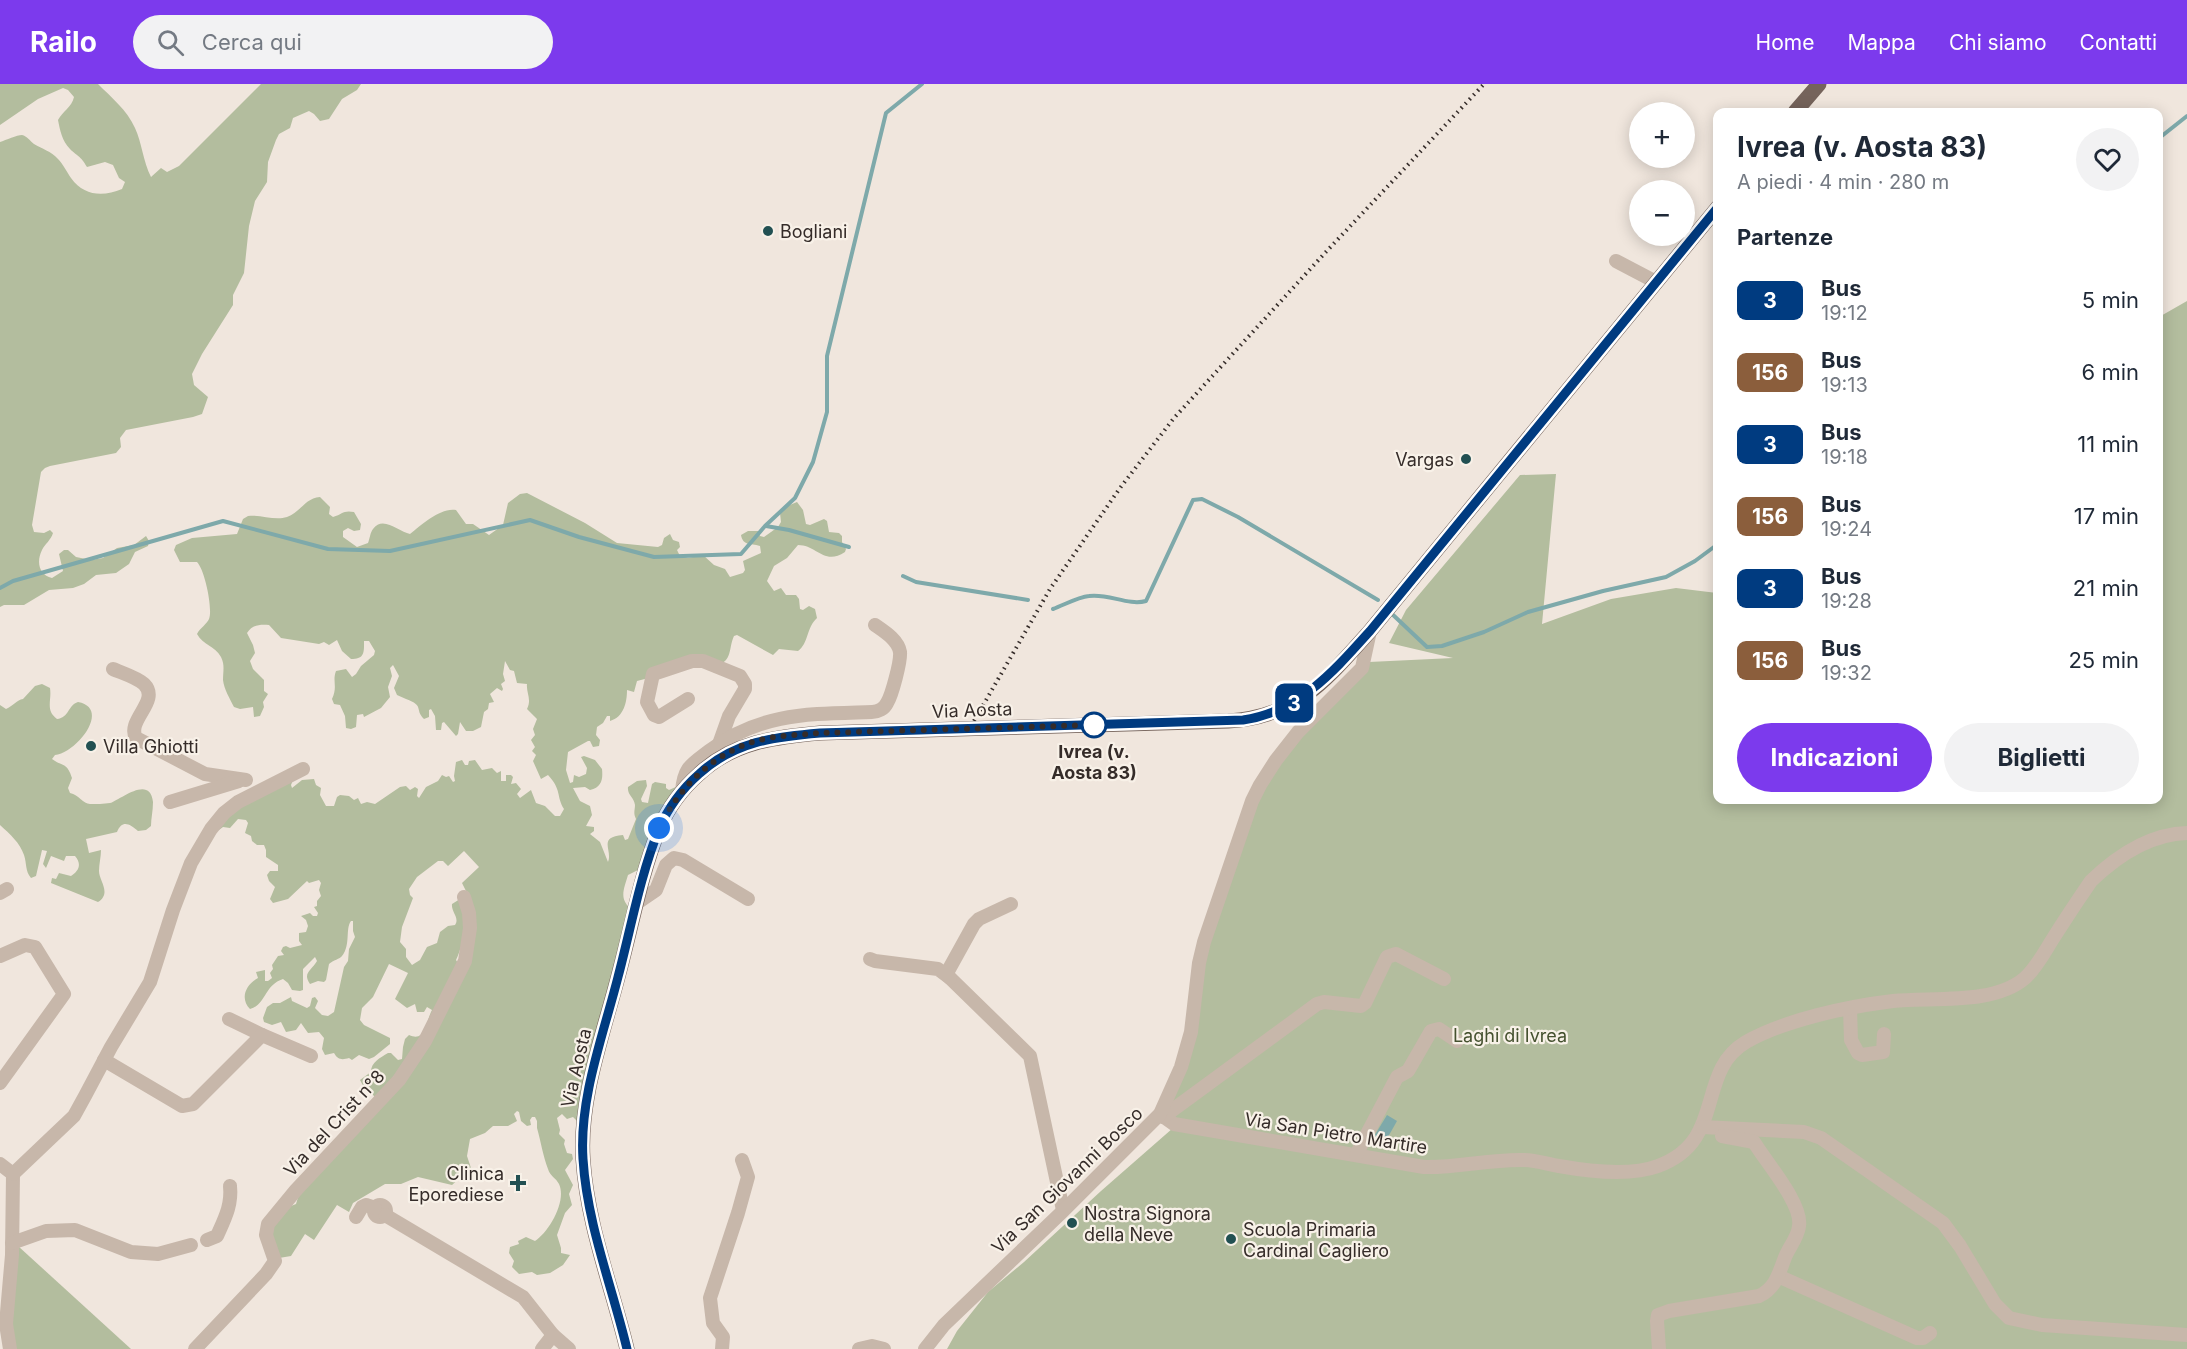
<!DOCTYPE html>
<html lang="it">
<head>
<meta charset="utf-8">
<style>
	body { margin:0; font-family:Inter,sans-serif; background:#f2f2f3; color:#1f2937; height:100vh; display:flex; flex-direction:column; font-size:22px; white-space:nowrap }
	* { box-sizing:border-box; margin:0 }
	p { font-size:20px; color:#747a83 }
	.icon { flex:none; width:33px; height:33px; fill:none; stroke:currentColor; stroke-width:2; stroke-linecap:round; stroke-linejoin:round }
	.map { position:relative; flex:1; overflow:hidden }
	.side { position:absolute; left:1713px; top:24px; width:450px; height:696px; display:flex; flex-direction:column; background:#fff; border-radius:12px; box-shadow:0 3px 15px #0003 }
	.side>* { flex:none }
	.badge { padding:0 12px; border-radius:9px; font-size:21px; line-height:39px }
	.buttons { position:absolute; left:1629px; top:18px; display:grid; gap:12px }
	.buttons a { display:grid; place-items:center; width:66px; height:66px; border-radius:50%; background:#fff; box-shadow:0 3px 15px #0003; font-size:30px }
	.you { position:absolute; width:30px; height:30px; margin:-15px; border:4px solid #fff; border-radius:50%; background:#1a73e8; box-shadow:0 0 0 9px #1a73e833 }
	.map>.badge { position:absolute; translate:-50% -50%; box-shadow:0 0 0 3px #fff }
	h2 { padding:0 24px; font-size:22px; line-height:54px }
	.round { display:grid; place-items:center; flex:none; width:63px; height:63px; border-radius:32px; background:#f2f2f3 }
	.head { display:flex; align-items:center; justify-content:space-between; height:102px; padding:0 24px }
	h1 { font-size:28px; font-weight:700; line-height:45px }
	.cta { display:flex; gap:12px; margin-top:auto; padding:12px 24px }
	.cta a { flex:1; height:69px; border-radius:36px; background:#7c3aed; color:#fff; font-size:24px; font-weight:700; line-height:69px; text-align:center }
	.cta a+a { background:#f2f2f3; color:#1f2937 }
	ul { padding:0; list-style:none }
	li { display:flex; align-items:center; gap:18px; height:72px; padding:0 24px }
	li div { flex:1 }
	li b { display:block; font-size:22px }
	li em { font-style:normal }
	li .badge { min-width:66px; font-weight:700; text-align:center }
	header { display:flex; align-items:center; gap:36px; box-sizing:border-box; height:84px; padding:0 30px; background:#7c3aed; color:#fff }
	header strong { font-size:28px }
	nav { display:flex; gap:33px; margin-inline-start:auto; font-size:21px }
	.search { width:420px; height:54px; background:#f2f2f3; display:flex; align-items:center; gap:15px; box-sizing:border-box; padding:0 21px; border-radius:33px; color:#747a83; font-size:22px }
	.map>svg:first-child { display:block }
</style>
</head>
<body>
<header>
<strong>Railo</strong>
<div class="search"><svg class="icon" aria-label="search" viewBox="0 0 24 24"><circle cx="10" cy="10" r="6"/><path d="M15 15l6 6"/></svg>Cerca qui</div>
<nav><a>Home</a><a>Mappa</a><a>Chi siamo</a><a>Contatti</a></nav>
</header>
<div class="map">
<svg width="2187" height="1265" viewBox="0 0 2187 1265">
	<rect width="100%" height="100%" fill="#f0e6dd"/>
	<g fill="#b3bd9e">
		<path d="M 0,0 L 98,0 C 111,13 127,26 135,44 C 142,59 143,77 151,93 L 161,84 L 167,88 L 179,82 L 261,0 L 361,0 L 357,6 L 342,15 L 329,35 L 320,37 L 314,30 L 309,27 L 293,34 L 290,44 L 279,50 L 276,56 L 268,78 L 267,98 L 255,117 L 249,142 L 244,189 L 233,211 L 233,221 L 202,270 L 192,290 L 194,301 L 208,313 L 202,330 L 193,333 L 126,346 L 120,354 L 121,363 L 116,369 L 50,382 L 45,384 L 41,388 L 32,441 L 34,448 L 44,449 L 50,446 L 53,449 C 51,456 45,460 42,466 C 36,478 39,491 52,494 L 63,487 L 59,470 L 64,466 L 68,466 L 76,473 L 91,476 L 103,474 L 117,464 L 134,461 L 146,452 L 149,457 L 148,462 L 135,468 L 129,480 L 116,489 L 96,491 L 84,500 L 73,504 L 49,506 L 24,521 L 4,521 L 0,523 L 0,58 C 6,56 17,51 22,51 C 27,52 30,57 34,60 C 42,65 51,67 58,75 C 63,80 67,88 71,94 C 84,112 103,113 122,105 L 125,98 L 119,94 L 113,81 L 105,78 L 87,83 C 80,71 78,73 70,65 C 62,57 60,46 58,36 C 62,28 72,23 74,13 L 68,6 L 63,4 L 38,15 L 0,41 Z"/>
		<polygon points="2187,217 2187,1265 947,1265 957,1247 988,1208 1024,1178 1101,1107 1173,1044 1171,998 1251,707 1369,578 1453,574 1389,559 1406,526 1520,391 1556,390 1542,540 1611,515 1676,504 1717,509 1718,716 2158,716 2159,233"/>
		<path d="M 527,409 L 585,439 L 617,459 L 658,463 L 662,461 L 664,454 L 670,450 L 673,456 L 679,458 L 680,463 L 677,466 L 680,472 L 688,474 L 703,471 L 714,481 L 725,485 L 730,493 L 743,489 L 745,486 L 743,477 L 761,469 L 760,462 C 750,459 743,462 741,451 L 748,447 L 758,447 L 760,452 L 764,453 L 778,443 L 781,438 L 780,429 L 785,423 L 797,418 L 803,426 L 806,440 L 810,441 L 824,435 L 827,437 L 829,448 L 839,449 L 842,452 L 842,458 L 846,465 L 845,468 C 824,482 817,461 798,461 L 787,474 L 774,482 L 767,497 L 774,507 L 781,504 L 786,511 L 796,511 L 799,515 L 800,525 L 803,526 L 809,522 L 815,525 L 817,534 C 806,544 809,559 798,567 L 779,565 L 773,571 L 737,551 L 734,552 C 729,562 732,576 720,580 L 714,577 L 637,597 L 634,608 L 627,606 C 627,618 624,633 610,637 L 610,632 L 607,632 L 603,639 L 597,643 L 596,651 L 600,656 L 599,662 L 593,663 L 590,657 L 588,657 L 568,668 L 566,686 L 570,699 L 573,698 L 574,691 L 579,693 L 586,690 L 587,684 L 581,673 L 584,672 L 595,676 L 602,685 C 603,695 602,703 590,706 L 585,703 L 573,704 L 580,717 L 590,722 L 592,731 L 586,742 L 594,743 L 594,747 L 590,750 L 600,758 L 608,778 C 613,766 597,753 623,751 L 625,756 L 628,755 L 636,735 C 633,729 635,726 635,721 C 634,713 627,711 628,703 L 637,697 L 646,696 L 647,702 L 641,715 L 642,718 L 648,719 L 652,700 L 655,698 L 666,700 L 666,704 L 669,706 L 678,702 L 638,786 L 628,791 C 624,805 619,814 630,824 L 577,1037 L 573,1033 L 567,1035 L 562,1030 L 557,1034 L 560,1046 L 559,1050 L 565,1056 L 564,1060 L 567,1069 L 572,1070 L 573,1075 L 565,1086 L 573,1101 L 569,1110 L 572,1121 L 565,1129 L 557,1151 L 561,1164 L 561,1169 L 570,1171 L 563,1181 L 550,1189 L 537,1191 L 532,1188 L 519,1190 L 512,1183 L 514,1177 L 509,1169 L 510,1163 L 519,1160 L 518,1157 L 526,1153 L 535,1157 C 549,1148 567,1117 559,1100 C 556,1094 550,1092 548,1085 C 543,1072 541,1058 537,1044 L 537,1037 L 535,1033 L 532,1033 L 530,1036 L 531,1041 L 527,1042 L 521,1037 L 519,1028 L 517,1027 L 514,1030 L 517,1037 L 508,1042 L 493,1042 L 485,1049 L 470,1055 L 467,1072 L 471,1084 L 452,1101 L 418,1093 L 401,1100 L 385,1100 L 353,1119 L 349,1128 L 337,1121 L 314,1156 L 305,1150 L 291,1172 L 279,1174 L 271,1154 L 274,1142 L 286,1124 L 296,1120 L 300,1107 L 402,998 L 469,879 L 468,811 L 462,799 L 479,783 L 464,767 L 448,782 L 443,777 L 438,777 L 417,793 L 409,805 L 410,811 L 413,814 L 402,843 L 400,858 L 406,865 L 406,873 L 412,881 L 420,876 L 427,863 L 437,859 L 440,848 L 448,842 L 455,841 C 460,834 451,828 452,820 L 460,815 C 469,832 464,859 456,876 L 459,881 L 419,960 L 376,1015 L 371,1008 L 366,1007 L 360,996 L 371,988 C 371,978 380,974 388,969 L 391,969 L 398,976 L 402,975 L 403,963 L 405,955 L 409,951 C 426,959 426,937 432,926 L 427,923 L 424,928 L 417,928 L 415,920 L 407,924 L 395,915 L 408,889 L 389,880 L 373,913 L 362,924 L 360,936 L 364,941 L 390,954 L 390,960 L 374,973 L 369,975 L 359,971 L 352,976 L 349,974 C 342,976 338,976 334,969 L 325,971 L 322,965 L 324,954 L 319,948 L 308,949 L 301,939 L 296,946 L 286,948 L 281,938 L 272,941 L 264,938 L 263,934 L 267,923 L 273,919 L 280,919 L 291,913 L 292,917 L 307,924 L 310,922 L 312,914 L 315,913 L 318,917 L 315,924 L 322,931 L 328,932 L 334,928 L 344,883 L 348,877 L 349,865 L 355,853 L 353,847 L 353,837 L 351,837 C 345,845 351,861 342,872 C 340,875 333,876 329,880 L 326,896 L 324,898 L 318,897 L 310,900 C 302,889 312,886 317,877 L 315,873 L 303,885 L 303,906 L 300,907 L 292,906 L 288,899 L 283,895 C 264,901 266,921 250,925 C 240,915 245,901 258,894 L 256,888 L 265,886 L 265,897 L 268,897 L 272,894 L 270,889 L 273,885 L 272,881 L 278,872 L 284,871 L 281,867 L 283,863 L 286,862 L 290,864 L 302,861 L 299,857 L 299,849 L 306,848 L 308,842 L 306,836 L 301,832 L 310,829 L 313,832 L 317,832 L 318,829 L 314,823 L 317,822 L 317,817 L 321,812 L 319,806 L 321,799 L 319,796 L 309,799 L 307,797 L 288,815 L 273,819 L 270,815 L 275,803 L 269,797 L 267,791 L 270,787 L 278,787 L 278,781 L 266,773 L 266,766 L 264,761 L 257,761 L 252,757 L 251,752 L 245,749 L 248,739 L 246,736 L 238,735 L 230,744 L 223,743 L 219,746 L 224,730 L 293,696 L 291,701 L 292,704 L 302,696 L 314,695 L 316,701 L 321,704 L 320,711 L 326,722 L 334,722 L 337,713 L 340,711 L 349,712 L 354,716 L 358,714 L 361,720 L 367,718 L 375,720 L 400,703 L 406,702 L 410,706 L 415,703 L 418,705 L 417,712 L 419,714 L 426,703 L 438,697 L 442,691 L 446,693 L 449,692 L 453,698 L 455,697 L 454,692 L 456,678 L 462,676 L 465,681 L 468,681 L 469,677 L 475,676 L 482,686 L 492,684 L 497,689 L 501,687 L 501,697 L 506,697 L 506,691 L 511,691 L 513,693 L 511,700 L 516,699 L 521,705 L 517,710 L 520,714 L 531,706 L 536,719 L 545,722 L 555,732 L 560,732 L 564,725 C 556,712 562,706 548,691 L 541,695 L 533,677 L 536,671 L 532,667 L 535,663 L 531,656 L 535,651 L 533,645 L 537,635 L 527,625 C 532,615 526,609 527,600 L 517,599 L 514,587 L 510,586 L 505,577 L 503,590 L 505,597 L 501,600 L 503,605 L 502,607 L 497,604 L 490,610 L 494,618 L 489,619 L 488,625 L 484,628 L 481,643 L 473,647 L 466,647 L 460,638 L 458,650 L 456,652 L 444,638 L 442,639 L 441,646 L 436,646 L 435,632 L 431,625 L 429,626 L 429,633 L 424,635 C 414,625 425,622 406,615 C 403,614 400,612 397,611 L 394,604 L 399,592 L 393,581 L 390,584 L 392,592 L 388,603 L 390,613 L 381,624 L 364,633 L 363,630 L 357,631 L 356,643 L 351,645 L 346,644 L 345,632 L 340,621 L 334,620 L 332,615 C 338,602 332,598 336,587 L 346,585 L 352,593 L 356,590 L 361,582 L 374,571 L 375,567 L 369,557 L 364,557 C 364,568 365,575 351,575 L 342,567 L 337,556 L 329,561 L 324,558 L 319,560 L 281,554 L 269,541 C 260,540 252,541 247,549 L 253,561 L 255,569 L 250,577 L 253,585 L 264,596 L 264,607 L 268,610 L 263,618 L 264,623 L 260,632 L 254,633 L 253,623 L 240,625 L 234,623 C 230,615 224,605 223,596 C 223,587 225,581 221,573 C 215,562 203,561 197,550 C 200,544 207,540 209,535 C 213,526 205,486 197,478 L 180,478 L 174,466 L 176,461 L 192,454 L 237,450 L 243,435 L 248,432 C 261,430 274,437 287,433 C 301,428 305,414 320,413 L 330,423 L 329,430 L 333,433 C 343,430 343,426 354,428 L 361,440 L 360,446 L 354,447 L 348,444 L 343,447 L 343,453 L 357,463 L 368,459 C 370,454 370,449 373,445 C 383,431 399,448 410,450 C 421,441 441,423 456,426 L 466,440 L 473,440 L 489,451 L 503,441 L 508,419 L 520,410 Z"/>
		<path d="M 42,600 L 50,604 C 52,617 45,626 57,635 C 69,634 68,621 78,618 C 111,624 78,668 55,671 L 52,675 C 63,683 67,678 72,694 L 68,704 L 70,709 C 79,711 83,720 90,720 C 96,720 104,720 110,719 C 120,716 150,690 153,718 C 153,727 151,734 151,742 L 146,746 L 138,747 C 129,739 122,736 117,748 L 86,755 L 89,769 L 101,766 C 101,773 99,780 99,787 C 99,797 112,809 98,818 L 51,799 L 52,794 L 56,795 L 59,789 L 71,792 C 79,787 82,780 75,772 L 66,772 L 64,777 L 51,772 L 46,784 L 43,780 L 47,767 L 42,766 L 36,792 L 31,794 C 25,787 27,780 24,771 C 20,759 10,750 0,741 L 0,621 L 6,625 C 13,622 17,616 23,615 L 35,602 Z"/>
		<polygon points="18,1162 131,1265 13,1265 11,1249"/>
	</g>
	<polygon fill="#7ea9aa" points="1387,1031 1397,1037 1384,1060 1373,1054"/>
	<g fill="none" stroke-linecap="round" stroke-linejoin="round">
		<g stroke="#7ea9aa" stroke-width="4">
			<polyline points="2158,55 2187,32"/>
			<polyline points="766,442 789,446 849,463"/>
			<polyline points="903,492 916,498 1028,516"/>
			<polyline points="0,504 13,497 223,437 328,465 390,467 530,436 579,453 654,473 741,470 765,442 795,414 813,378 827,328 827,272 886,29 922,0"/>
			<path d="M 1053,525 C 1064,521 1078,513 1089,512 C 1108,509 1128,522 1146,517 L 1193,416 L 1202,415 L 1238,433 L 1378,516"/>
			<polyline points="1391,529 1427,563 1442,562 1484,548 1528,528 1603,507 1666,493 1695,477 1718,460"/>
		</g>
		<g stroke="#c7b7aa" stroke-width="14">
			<polyline points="1616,177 1656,198"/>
			<path d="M 113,585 C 122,589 136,593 144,600 C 161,617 126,636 136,654 L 205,690 L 246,696"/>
			<polyline points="688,615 659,633 654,631 647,618 653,590 692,577 703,577 740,592 745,600 745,605 729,632 719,660"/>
			<path d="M 682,707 C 684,683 691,681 709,667 C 761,628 810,630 872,628 C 878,628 884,625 887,619 C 892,611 901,577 900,568 C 898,556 885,548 875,541"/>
			<polyline points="170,718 239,697"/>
			<polyline points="0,809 7,805"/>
			<polyline points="637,819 656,806 666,781 674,774 683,776 748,815"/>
			<polyline points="1011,820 979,835 974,840 948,887 948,892 1030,972 1063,1126"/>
			<polyline points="0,872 25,861 35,863 64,910 0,999"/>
			<polyline points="870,875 875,877 938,885 950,894"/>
			<polyline points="1850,925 1851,956 1858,969 1862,971 1883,968 1884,950"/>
			<polyline points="229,935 262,951"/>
			<polyline points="104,976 182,1022 193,1020 262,951 311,972"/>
			<path d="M 1160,1030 L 1174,1040 L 1424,1083 C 1457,1084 1490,1075 1523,1076 C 1536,1076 1547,1080 1559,1082 C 1587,1087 1631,1092 1658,1082 C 1727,1057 1695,988 1746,958 C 1784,936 1850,922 1893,917 C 1933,913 1994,921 2025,894 C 2037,883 2045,867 2054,853 C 2066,834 2078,816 2091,797 C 2117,772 2150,750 2187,749"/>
			<polyline points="1163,1033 1317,920 1324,918 1361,922 1365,919 1387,873 1396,870 1444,895"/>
			<polyline points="1702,1043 1804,1048 1821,1054 1943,1139 1960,1162 1995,1220 2009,1234 2042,1241 2187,1251"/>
			<polyline points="1356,1071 1397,993 1408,987 1431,947 1439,945 1457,957"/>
			<polyline points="0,1080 13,1090 12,1171 6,1240 10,1265"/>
			<polyline points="13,1090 74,1032 85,1012 111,963 150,898 173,826 191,779 211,745 224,729 238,718 303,685"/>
			<circle cx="380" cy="1127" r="6"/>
			<polyline points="385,1131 523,1213 553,1251"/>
			<polyline points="356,1133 362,1123 366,1121 375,1124"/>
			<path d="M 207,1156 L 217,1152 C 225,1134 232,1121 230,1102"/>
			<polyline points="12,1159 46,1147 75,1146 131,1168 158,1170 191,1161"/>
			<polyline points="1778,1192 1917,1254 1923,1254 1930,1249"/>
			<polyline points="195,1265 266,1190 275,1177 266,1151 268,1140 296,1106 399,996 425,957 465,877 470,844 469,829 464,813"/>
			<polyline points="542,1265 553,1251 569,1265"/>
			<polyline points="722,1265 723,1253 713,1239 710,1214 738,1129 748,1093 742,1076"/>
			<polyline points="859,1265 872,1262 884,1265"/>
			<polyline points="925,1265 944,1241 1062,1128 1160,1030 1181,983 1191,948 1199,879 1204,858 1252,717 1260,701 1276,676 1298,648 1362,584 1370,547"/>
			<path d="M 1659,1265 L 1657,1237 L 1658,1231 L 1669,1227 L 1759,1212 C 1775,1204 1778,1192 1784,1176 C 1788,1164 1798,1154 1799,1142 C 1803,1120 1765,1077 1754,1058 L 1722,1052"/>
		</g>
		<g stroke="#75635b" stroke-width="15">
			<polyline points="1795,28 1819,0"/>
			<path d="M 627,1265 C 612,1203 587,1140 583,1075 C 579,1014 604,948 619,889 C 632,841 641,790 659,745 C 668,724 682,705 699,690 C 733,658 775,653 820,649 L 1228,637 C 1298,633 1326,596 1370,547 L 1718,123"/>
		</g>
		<polyline stroke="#352c29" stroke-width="4" stroke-dasharray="1.5 4.5" stroke-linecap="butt" points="974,637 1050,505 1120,404 1174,334 1324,170 1484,0"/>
	</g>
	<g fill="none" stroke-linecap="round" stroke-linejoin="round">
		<g stroke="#fff" stroke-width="14">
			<path id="line" d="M 627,1265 C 612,1202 587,1140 583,1075 C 579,1014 603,952 618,893 C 631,844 640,792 659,745 C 668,724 682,705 699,690 C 735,657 774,653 820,649 L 1243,636 C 1299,628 1334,587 1370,547 L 1718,123"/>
		</g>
		<use href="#line" stroke="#003b80" stroke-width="9"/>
		<path stroke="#352c29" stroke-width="6" stroke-dasharray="0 10.8" d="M 659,744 C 679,704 712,670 756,657 C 777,651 799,651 820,649 L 1094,641"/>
	</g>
	<g fill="#225052" stroke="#f8f1e8" stroke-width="2">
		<circle cx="768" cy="147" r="6"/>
		<circle cx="1466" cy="375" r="6"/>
		<circle cx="91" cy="662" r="6"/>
		<path d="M515 1090h6v6h6v6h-6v6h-6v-6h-6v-6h6z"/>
		<circle cx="1072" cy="1139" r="6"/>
		<circle cx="1231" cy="1155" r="6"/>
	</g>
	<circle fill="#fff" stroke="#003b80" stroke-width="3" cx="1094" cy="641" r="12"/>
	<g text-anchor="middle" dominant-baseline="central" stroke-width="4.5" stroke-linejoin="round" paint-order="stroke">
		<g font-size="18" fill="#352c29" stroke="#f8f1e8" text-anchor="start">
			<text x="780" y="147">Bogliani</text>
			<text x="1454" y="375" text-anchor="end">Vargas</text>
			<text x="103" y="662">Villa Ghiotti</text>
			<text x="504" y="1089" text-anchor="end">Clinica<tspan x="504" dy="21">Eporediese</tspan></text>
			<text x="1084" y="1129">Nostra Signora<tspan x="1084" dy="21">della Neve</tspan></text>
			<text x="1243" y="1145">Scuola Primaria<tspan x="1243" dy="21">Cardinal Cagliero</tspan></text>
		</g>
		<g font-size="18" fill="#352c29" stroke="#f8f1e8">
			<text transform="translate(972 626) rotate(-2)">Via Aosta</text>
			<text transform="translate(576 984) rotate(-77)">Via Aosta</text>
			<text transform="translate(334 1039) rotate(-47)">Via del Crist n°8</text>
			<text transform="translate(1336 1049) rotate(9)">Via San Pietro Martire</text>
			<text transform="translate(1067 1096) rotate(-44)">Via San Giovanni Bosco</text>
		</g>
		<g font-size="18" font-weight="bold" fill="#352c29" stroke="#f8f1e8">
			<text x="1094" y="667">Ivrea (v.<tspan x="1094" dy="21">Aosta 83)</tspan></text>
		</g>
		<g font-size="18" fill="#45512f" stroke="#f8f1e8">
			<text x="1510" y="951">Laghi di Ivrea</text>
		</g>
	</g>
</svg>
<div class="buttons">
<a>+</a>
<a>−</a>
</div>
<div class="you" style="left:659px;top:744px"></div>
<b class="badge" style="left:1294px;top:619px;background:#003b80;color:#fff">3</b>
<section class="side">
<div class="head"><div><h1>Ivrea (v. Aosta 83)</h1><p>A piedi · 4 min · 280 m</p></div><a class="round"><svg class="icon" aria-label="heart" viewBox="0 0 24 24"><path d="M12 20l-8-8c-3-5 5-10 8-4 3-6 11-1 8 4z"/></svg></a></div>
<h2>Partenze</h2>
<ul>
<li><span class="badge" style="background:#003b80;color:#fff">3</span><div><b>Bus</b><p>19:12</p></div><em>5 min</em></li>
<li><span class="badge" style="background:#8b5e3c;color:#fff">156</span><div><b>Bus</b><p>19:13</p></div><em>6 min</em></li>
<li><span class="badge" style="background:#003b80;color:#fff">3</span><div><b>Bus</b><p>19:18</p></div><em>11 min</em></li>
<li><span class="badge" style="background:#8b5e3c;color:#fff">156</span><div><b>Bus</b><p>19:24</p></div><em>17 min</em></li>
<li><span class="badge" style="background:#003b80;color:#fff">3</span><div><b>Bus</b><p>19:28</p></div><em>21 min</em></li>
<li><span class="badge" style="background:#8b5e3c;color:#fff">156</span><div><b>Bus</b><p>19:32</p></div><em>25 min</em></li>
</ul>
<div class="cta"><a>Indicazioni</a><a>Biglietti</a></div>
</section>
</div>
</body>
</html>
